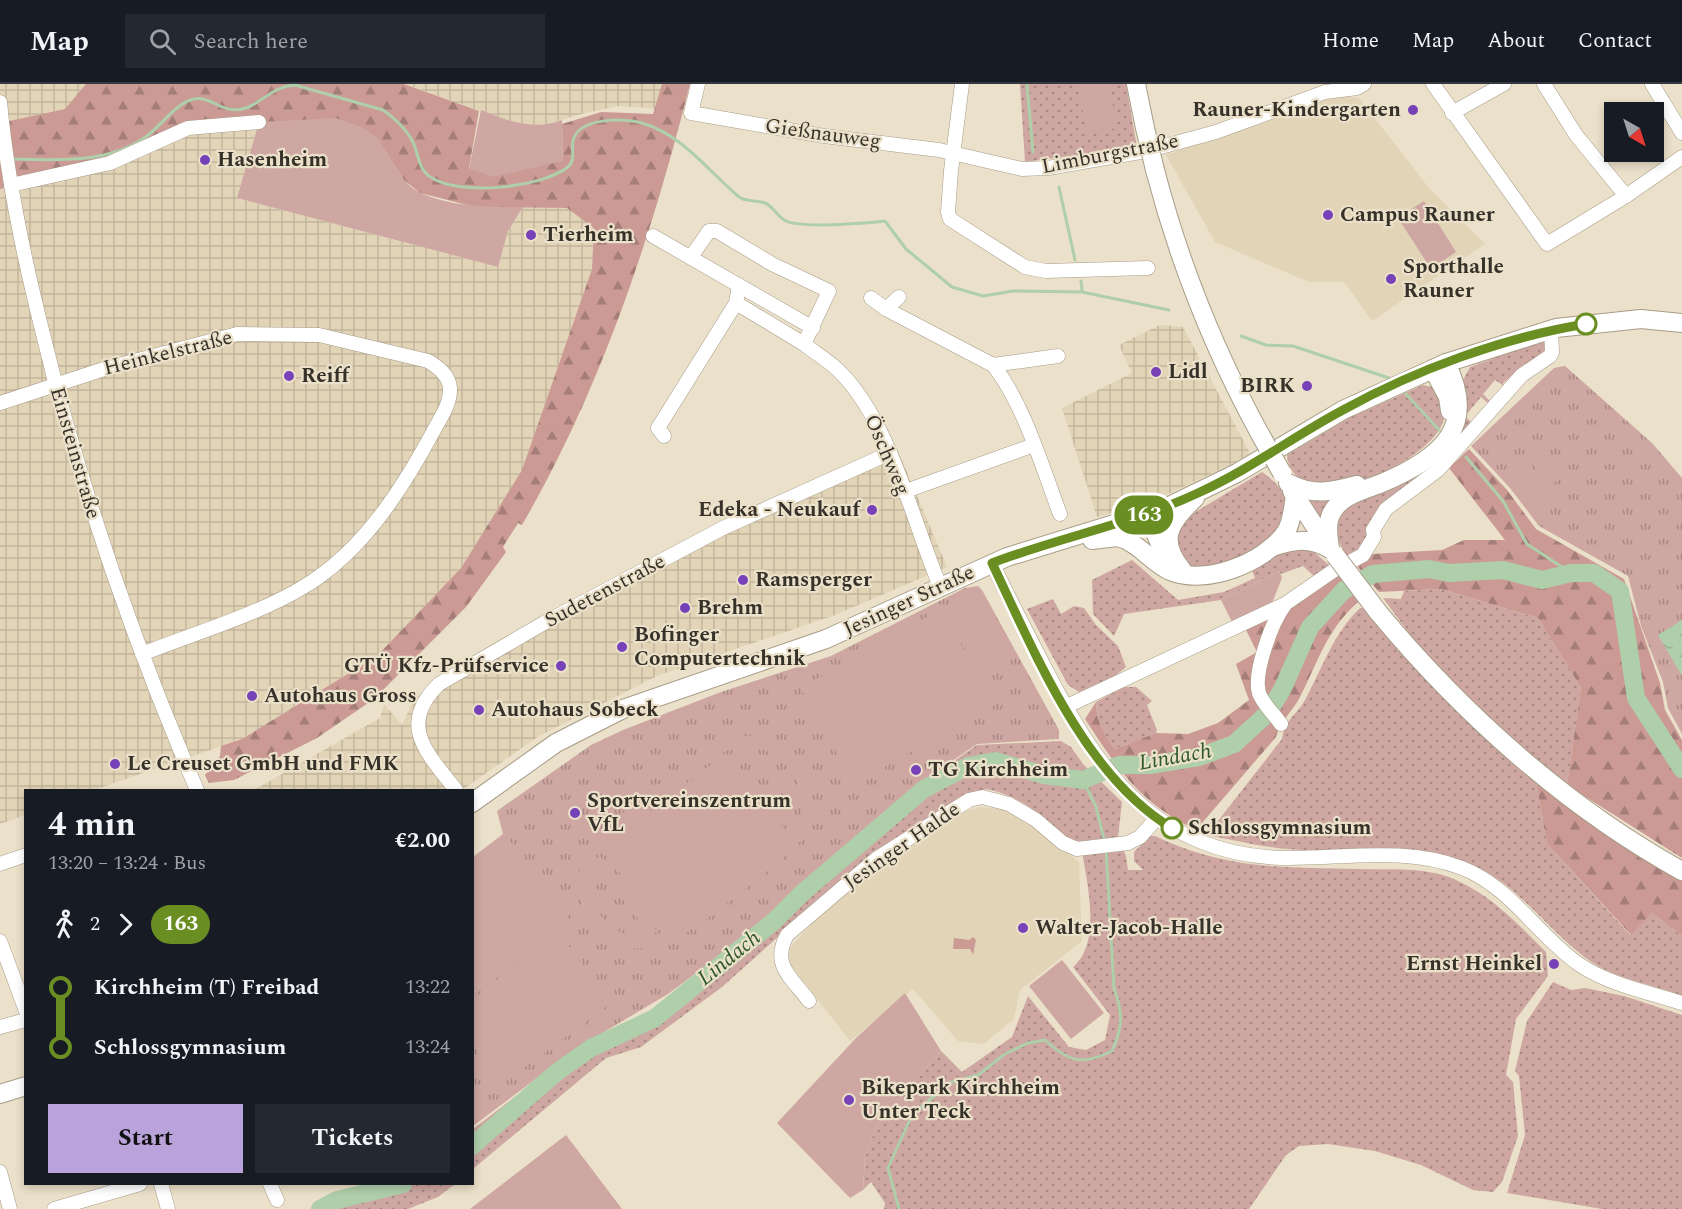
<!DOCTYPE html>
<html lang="en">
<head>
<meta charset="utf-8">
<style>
	body { margin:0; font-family:Spectral,serif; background:#242831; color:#f1f3f6; height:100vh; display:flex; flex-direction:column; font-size:22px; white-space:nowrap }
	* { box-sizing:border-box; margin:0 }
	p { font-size:20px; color:#9ea1a6 }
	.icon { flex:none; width:33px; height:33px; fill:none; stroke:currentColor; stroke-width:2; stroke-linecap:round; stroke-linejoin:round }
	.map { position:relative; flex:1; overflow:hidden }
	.panel { position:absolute; left:24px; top:705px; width:450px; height:396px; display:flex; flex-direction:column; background:#171b24; border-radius:0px; box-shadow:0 3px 9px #0003 }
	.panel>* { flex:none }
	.badge { padding:0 12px; border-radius:20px; font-size:21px; line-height:39px }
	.needle { width:39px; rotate:141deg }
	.buttons { position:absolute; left:1604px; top:18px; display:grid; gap:12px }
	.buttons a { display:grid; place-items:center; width:60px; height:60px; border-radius:0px; background:#171b24; box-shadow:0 3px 9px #0003; font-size:30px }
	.map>.badge { position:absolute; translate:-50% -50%; box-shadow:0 0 0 3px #fff }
	.legs { display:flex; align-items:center; gap:9px; height:66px; padding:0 24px; font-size:20px }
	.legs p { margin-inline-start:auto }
	.overview { display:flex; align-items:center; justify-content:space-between; height:102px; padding:0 24px }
	h1 { font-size:33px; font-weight:700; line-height:45px }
	.button { display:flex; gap:12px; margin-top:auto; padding:12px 24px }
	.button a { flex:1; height:69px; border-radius:0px; background:#baa3da; color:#111; font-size:24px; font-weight:700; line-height:69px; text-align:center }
	.button a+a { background:#242831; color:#f1f3f6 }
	ul { padding:0 24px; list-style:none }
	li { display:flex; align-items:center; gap:21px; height:60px; font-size:22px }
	li i { display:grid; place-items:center; width:9px; height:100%; margin:0 8px; background:currentColor }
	li i::after { content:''; width:15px; height:15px; margin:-8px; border:4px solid; border-radius:50%; background:#171b24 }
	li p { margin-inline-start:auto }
	li:first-child i { background:linear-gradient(#0000 50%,currentColor 0) }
	li:last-child i { background:linear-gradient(currentColor 50%,#0000 0) }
	header { display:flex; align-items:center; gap:36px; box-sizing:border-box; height:84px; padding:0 30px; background:#171b24; border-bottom:2px solid #363941 }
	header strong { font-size:28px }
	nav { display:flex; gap:33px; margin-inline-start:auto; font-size:21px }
	.search { width:420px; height:54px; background:#242831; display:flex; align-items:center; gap:15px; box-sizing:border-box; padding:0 21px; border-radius:0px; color:#9ea1a6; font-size:22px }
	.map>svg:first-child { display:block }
</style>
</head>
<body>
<header>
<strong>Map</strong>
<div class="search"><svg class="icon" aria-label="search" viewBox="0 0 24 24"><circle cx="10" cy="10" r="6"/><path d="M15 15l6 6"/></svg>Search here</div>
<nav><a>Home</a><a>Map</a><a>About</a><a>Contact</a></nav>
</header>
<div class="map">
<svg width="1682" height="1125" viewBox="0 0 1682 1125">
	<defs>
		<pattern id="industrial-grid" width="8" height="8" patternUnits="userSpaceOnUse" patternTransform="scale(1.5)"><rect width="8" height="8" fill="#e2d4b7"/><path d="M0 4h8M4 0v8" fill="none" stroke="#c2b69d"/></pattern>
		<pattern id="grass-dots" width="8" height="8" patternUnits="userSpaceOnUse" patternTransform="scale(1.5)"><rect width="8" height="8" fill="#cea7a2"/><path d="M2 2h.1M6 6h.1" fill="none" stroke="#a88984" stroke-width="1.8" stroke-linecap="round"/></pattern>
		<pattern id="forest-firs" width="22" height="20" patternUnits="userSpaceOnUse" patternTransform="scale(1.5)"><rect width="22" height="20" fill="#cb9a94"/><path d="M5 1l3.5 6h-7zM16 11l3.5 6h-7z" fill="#a67e79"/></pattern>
		<pattern id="park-tufts" width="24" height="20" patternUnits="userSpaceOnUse" patternTransform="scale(1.5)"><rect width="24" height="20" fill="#cea7a2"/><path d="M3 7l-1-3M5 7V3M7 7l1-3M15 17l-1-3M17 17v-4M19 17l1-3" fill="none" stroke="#a88984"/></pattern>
		<pattern id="water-ripples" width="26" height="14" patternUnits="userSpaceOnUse" patternTransform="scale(1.5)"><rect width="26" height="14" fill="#afceaa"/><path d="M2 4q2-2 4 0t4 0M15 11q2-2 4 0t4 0" fill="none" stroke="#97b192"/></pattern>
	</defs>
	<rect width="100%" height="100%" fill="#ebe0c9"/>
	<g fill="#e2d4b7">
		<polygon points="1333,11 1359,14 1429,104 1485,160 1372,237 1344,198 1309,198 1215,158 1166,71"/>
		<polygon points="980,723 1001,725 1033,741 1079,778 1082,857 1020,906 1014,935 984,960 958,957 913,905 850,957 783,871 830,820 885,777 960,729"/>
	</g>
	<g fill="url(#industrial-grid)">
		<polygon points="0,0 86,0 65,25 11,38 188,44 259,38 237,114 498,183 508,147 523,123 567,124 595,144 592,185 522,386 461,484 377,572 242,655 94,706 26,706 25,731 0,740"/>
		<polygon points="405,0 670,0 663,25 617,22 577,31 551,40 533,41 513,39"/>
		<polygon points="1160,241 1183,243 1251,371 1151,418 1097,433 1062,324 1132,289 1119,261"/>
		<polygon points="896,362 947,483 835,531 657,592 539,652 462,706 254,706 380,634 384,620 402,641 414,615 450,587 715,444"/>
	</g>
	<g fill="url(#grass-dots)">
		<polygon points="1020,0 1126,0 1137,63 1025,78"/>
		<path d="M 1541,257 L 1547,260 L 1546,269 L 1519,285 L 1503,299 L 1504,302 L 1495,296 L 1483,310 L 1490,317 L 1488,319 L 1481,313 L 1465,332 L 1472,339 L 1434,385 L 1384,422 L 1367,461 L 1350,475 C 1338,461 1331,444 1339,426 L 1436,374 L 1462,298 L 1470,283 Z"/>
		<path d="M 1423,301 L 1436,304 C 1441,314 1446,323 1444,334 C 1436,379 1294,439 1287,371 L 1349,334 Z"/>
		<path d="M 1262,388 C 1288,407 1288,414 1281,445 C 1248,470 1228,488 1184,481 L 1173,467 L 1179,441 L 1197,427 Z"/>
		<polygon points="1343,410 1323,444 1302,411"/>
		<polygon points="1286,464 1313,467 1331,483 1316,494 1303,482 1281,490 1279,487 1221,516 1124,530 1114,552 1093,530 1092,496 1132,476 1178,516 1224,508 1255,494 1251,484"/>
		<polygon points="1441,505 1538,534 1581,604 1567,701 1477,624 1420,564 1383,514 1401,515 1404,507"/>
		<polygon points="1053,515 1061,530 1074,522 1084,524 1096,541 1118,562 1126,583 1115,592 1079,608 1068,601 1027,525"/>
		<path d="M 1360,524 L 1365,524 L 1536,697 L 1547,760 L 1630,851 L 1652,829 L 1682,852 L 1682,912 C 1653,900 1619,896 1593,879 C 1547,848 1518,797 1465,778 C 1407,757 1347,771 1288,765 C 1261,763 1234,756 1207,751 L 1282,655 C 1285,635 1296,632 1305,616 C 1323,583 1333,550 1360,524 Z"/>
		<path d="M 1124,603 L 1136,603 L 1152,617 L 1147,621 L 1157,646 L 1156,649 L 1115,665 C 1104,650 1096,637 1096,618 Z"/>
		<path d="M 1061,657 L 1071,663 L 1083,680 L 1122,718 L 1118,753 L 1126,772 L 1128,786 L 1143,786 L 1134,777 L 1134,768 L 1150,752 L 1155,752 C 1227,786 1282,783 1359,785 C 1391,786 1429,782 1458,797 C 1493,813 1519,841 1546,868 L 1548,892 L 1516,935 L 1506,991 L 1513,998 L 1518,1052 L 1502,1098 L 1493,1108 L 1473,1106 L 1421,1081 L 1375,1067 L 1328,1060 L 1299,1062 L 1286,1071 L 1249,1125 L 884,1125 L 885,1119 L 871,1098 L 863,1106 L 865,1072 L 876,1043 L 941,967 L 962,988 L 1012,953 L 1028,912 L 1069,963 L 1086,966 L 1105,956 L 1110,931 L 1073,883 C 1103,858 1086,795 1081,761 L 1071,757 L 1045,738 L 1047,735 C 1027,721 1010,709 985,705 L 984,709 L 798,835 L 722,903 L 641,963 L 606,974 L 473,1085 L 473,1045 L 578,965 L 637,935 L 680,907 L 740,860 L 918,702 L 977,661 Z"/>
		<polygon points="1553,898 1571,906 1585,904 1624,912 1682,931 1682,1125 1602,1125 1507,1109 1525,1051 1519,992 1515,987 1527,937"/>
		<polygon points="373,1100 455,1100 438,1113 408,1125 311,1125 336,1108"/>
	</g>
	<g fill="url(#forest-firs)">
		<path d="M 86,0 L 404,0 L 479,27 L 469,84 L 563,77 L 562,40 L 601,28 L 653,30 L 662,0 L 690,0 C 652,151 601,305 522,441 L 518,439 L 503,463 L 506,468 L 466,523 L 374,615 L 317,654 L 234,696 L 209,699 L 205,691 L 220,672 L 221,662 L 242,655 L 377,572 L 461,484 L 522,386 L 592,185 L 594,144 L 567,124 L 475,123 L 420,109 L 404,96 L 376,53 L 358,42 L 188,44 L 136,69 L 0,105 L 0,39 L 65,25 Z"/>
		<polygon points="1469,365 1507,406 1536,445 1624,495 1660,599 1665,626 1682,656 1682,774 1567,701 1581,604 1538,534 1441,505 1379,508 1357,482 1372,470 1442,466 1464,456 1505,456 1449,384"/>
		<path d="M 1338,491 L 1358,518 C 1327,545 1318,578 1300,613 C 1293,627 1280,637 1276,653 L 1196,746 C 1139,718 1119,687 1085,635 L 1096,618 C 1096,637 1104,650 1115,665 L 1156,649 L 1188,650 L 1218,639 L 1249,616 L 1236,580 L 1257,568 L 1245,544 Z"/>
		<polygon points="1536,697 1640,774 1682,795 1682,852 1652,829 1631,851 1547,760"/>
		<polygon points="973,853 976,856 973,871 970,865 953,865 954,854 969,856"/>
	</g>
	<g fill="url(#park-tufts)">
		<polygon points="1565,282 1652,359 1682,394 1682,650 1668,624 1663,598 1641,542 1628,492 1539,442 1510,404 1471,362 1554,284"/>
		<polygon points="978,502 982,506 1059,646 1059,655 977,660 917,701 739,857 668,910 577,964 473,1042 473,773 503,750 497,727 591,661 623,646 721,608 831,572 965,504"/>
	</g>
	<g fill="#cea7a2" fill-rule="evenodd">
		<polygon points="1078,0 1109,0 1117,44 1087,49"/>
		<path d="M 481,26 C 508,37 533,47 562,36 L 563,77 L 494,93 L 469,85 Z"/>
		<path d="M 336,34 C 350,39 368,44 378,55 C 392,72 400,100 421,109 C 451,123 491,123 523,123 L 508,147 L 498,183 L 237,114 L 259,38 Z"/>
		<polygon points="1424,117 1456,168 1431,185 1398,134"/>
		<polygon points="1542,373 1560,394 1550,402 1533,381"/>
		<polygon points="1525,381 1549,409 1534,422 1510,393"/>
		<polygon points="1279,487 1282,494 1272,519 1232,538 1221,516"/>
		<polygon points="982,510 1014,568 978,588 946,530"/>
		<polygon points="941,525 995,621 854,700 800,604"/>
		<path d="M 736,642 L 743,652 C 771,651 797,667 808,693 C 816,714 813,736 802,755 C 791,772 694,847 673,857 C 667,860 659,863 651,864 C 584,872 556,793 599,747 ZM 753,663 C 770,666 785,675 794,691 C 804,708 804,731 793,748 C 780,768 675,847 652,852 L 657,847 L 600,772 L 593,777 L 652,852 C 601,860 572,802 600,763 L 716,672 L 730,665 Z"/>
		<polygon points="726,669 788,749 663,846 601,765"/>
		<polygon points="507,753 571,837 473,912 473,780"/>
		<polygon points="565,857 611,919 501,1001 473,962 473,927"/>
		<polygon points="1062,876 1104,929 1071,955 1029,902"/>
		<polygon points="905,909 941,967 876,1043 865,1072 863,1106 850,1114 777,1039 856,954"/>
		<polygon points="473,998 493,1024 473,1040"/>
		<polygon points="566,1051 622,1125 470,1125"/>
	</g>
	<polygon fill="url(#water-ripples)" points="1682,536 1682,592 1658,551"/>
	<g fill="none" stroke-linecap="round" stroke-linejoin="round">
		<g stroke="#afceaa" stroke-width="3">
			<polyline points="1027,0 1033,68"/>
			<path d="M 11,75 C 54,76 107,80 144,54 C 160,44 175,19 194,15 C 211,11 223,32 246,24 C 264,17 274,2 295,1 L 383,26 C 397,36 409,47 415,63 C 419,75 420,87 432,94 C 461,112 541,104 568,83 C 576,76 571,65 573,57 C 578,33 624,34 642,39 C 683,51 708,87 739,113 C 746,118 757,116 765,119 C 773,122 778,133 786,137 C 804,145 864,139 885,137 L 906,165 L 952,203 L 983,212 L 1013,207 L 1082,208 L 1169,226"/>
			<polyline points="1059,103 1075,176"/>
			<polyline points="1081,197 1082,207"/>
			<polyline points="1241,252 1266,261 1293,262 1392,295"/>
			<polyline points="1405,309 1439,346"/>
			<polyline points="1466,373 1503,417 1527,460 1571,489"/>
			<polyline points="1083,696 1096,723 1105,759"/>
			<path d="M 899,1125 L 888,1084 L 912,1031 L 949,999 L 978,991 L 1005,970 L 1028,959 L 1045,956 C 1069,978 1082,982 1112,967 C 1123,944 1123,928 1114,904 L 1106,765"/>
		</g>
		<g stroke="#afceaa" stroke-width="18">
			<polyline points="472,1062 557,988 591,964 655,934 773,838 801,810 924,705 968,682 995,677 1044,691 1083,696 1119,681 1150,681 1199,673 1234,660 1267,630 1282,606 1310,543 1344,506 1373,490 1429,485 1449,489 1503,486 1542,496 1571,489 1594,489 1620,507 1636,614 1682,685"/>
			<polyline points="320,1125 337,1116 403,1100"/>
		</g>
		<g stroke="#a79c87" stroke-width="15">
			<g id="minor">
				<polyline points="698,0 691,29 824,52 939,66 1022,85 1048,84 1146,67 1216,48 1325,8 1357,4 1364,0"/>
				<polyline points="962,0 951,87 948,128 950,135 1025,183 1046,187 1148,184"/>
				<polyline points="1433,0 1547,160 1626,112 1682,73"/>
				<polyline points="1544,0 1576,51 1626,112"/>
				<polyline points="1652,0 1682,49"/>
				<path d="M 0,18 C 7,95 23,170 42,246 C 80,404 133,557 197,706"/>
				<polyline points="1452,29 1504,0"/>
				<polyline points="11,101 110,79 188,44 259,38"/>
				<polyline points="653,152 813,244"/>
				<path d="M 691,173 L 709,147 L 717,147 L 772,180 L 829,207 L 804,260 C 815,269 828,276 838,286 C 890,336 912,436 940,502"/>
				<path d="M 871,214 L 886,225 L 993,281 C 1023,318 1043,385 1060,430"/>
				<polyline points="736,219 804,260"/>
				<polyline points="886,225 899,213"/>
				<polyline points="993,281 1058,272"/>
				<path d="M 0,319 L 104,285 L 237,250 L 319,251 L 428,277 C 438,283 449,291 450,304 C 451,319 441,333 434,346 C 403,404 363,467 305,502 C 260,530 192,550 142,570"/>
				<polyline points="664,352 658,344 736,219 739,201"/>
				<polyline points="903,408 1034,361"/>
				<path d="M 992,479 C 1009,514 1027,549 1045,584 C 1098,687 1155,770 1282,774 C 1341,775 1405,762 1462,784 C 1511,803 1538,852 1580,881 C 1610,901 1648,908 1682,919"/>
				<polyline points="1065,623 1285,520 1333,487 1363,471 1374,453 1373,446 1386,425 1438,386 1522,291 1550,272 1552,268 1551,246"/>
				<path d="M 1281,640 C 1275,631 1262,619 1259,609 C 1253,589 1272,538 1284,522"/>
				<path d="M 456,706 C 427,669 397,641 439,600 L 544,539 L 723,444 L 890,369"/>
				<polyline points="0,780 26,771"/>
				<polyline points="0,857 26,927"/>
				<path d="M 809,917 C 791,893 771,881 787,851 L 876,775 L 969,716 L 982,713 L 1009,720 L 1036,736 L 1063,759 L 1077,765 L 1128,759 L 1140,753 L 1156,735"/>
				<polyline points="0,943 26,936"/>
				<polyline points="0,1088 10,1125"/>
				<polyline points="161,1100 168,1125"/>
				<polyline points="270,1100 277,1116"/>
				<polyline points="54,1125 140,1100"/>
			</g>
		</g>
		<g stroke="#a79c87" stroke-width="20">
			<g id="major">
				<polyline points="1136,0 1145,44"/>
				<path d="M 1155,86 C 1179,178 1214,266 1260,350"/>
				<polyline points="1433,285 1448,313 1450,327"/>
				<path d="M 1288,399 C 1312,412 1331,408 1357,401"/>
				<polyline points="1292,407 1329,464"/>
				<polyline points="1148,430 1165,473"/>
				<path d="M 1092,456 L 1117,453 L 1124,455 C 1141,462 1153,479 1170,487 C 1206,502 1264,479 1286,448 C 1292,438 1293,424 1295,412"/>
				<path d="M 1272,463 C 1294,456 1309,453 1330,465"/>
				<path d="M 1330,465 C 1329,455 1326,443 1330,433 C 1338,411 1363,407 1382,399 C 1439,375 1479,344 1446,279"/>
				<path d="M 1182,486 C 1157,455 1170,438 1195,414"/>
				<path d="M 1378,528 C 1462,629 1566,723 1682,787"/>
				<polyline points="472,719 556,659 623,625 826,555 1007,473 1163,425 1237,389 1343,326 1446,279 1556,244 1641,235 1682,239"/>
				<polyline points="0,1010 26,1002"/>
			</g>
		</g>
		<use href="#minor" stroke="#fff" stroke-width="14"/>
		<use href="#major" stroke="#fff" stroke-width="18"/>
		<g stroke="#a79c87" stroke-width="20" stroke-linecap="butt">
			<g id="major-bridge">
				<polyline points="1145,44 1155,86"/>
				<polyline points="1260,350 1282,389"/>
				<polyline points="1335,471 1378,528"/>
			</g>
		</g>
		<use href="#major-bridge" stroke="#fff" stroke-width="18"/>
	</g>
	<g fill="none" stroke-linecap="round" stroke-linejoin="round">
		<g stroke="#fff" stroke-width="14">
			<path id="line-1" d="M 1172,744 C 1085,693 1034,567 992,479 C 1060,453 1132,440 1198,409 C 1249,386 1294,352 1343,326 C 1415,286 1505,253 1586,240"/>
		</g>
		<use href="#line-1" stroke="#6b8e23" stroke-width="9"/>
	</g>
	<g fill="#7741b8" stroke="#ebe0c9" stroke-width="2">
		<circle cx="1413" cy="26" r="6"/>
		<circle cx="205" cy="76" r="6"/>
		<circle cx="1328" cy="131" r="6"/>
		<circle cx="531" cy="151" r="6"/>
		<circle cx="1391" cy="195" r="6"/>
		<circle cx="1156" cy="288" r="6"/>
		<circle cx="289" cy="292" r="6"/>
		<circle cx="1307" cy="302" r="6"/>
		<circle cx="872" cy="426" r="6"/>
		<circle cx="743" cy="496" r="6"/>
		<circle cx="685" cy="524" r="6"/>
		<circle cx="622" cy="563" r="6"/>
		<circle cx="561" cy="582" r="6"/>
		<circle cx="252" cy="612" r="6"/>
		<circle cx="479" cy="626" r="6"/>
		<circle cx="115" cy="680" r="6"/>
		<circle cx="916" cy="686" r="6"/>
		<circle cx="575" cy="729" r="6"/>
		<circle cx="1023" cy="844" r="6"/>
		<circle cx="1554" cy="880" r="6"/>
		<circle cx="849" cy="1016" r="6"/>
	</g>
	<g fill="#fff" stroke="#6b8e23" stroke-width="3">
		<circle cx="1586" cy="240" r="10"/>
		<circle cx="1172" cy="744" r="10"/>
	</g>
	<g text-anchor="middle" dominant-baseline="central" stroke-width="4.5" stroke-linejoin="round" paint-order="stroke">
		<g font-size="21" font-weight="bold" fill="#363129" stroke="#ebe0c9" text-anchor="start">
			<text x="1401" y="26" text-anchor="end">Rauner-Kindergarten</text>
			<text x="217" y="76">Hasenheim</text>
			<text x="1340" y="131">Campus Rauner</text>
			<text x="543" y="151">Tierheim</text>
			<text x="1403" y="183">Sporthalle<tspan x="1403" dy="24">Rauner</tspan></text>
			<text x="1168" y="288">Lidl</text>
			<text x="301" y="292">Reiff</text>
			<text x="1295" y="302" text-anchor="end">BIRK</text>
			<text x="860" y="426" text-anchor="end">Edeka - Neukauf</text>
			<text x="755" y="496">Ramsperger</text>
			<text x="697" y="524">Brehm</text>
			<text x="634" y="551">Bofinger<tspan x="634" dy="24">Computertechnik</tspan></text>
			<text x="549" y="582" text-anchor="end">GTÜ Kfz-Prüfservice</text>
			<text x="264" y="612">Autohaus Gross</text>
			<text x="491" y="626">Autohaus Sobeck</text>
			<text x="127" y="680">Le Creuset GmbH und FMK</text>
			<text x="928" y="686">TG Kirchheim</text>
			<text x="587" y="717">Sportvereinszentrum<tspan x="587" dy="24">VfL</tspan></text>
			<text x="1035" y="844">Walter-Jacob-Halle</text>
			<text x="1542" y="880" text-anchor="end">Ernst Heinkel</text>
			<text x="861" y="1004">Bikepark Kirchheim<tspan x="861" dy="24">Unter Teck</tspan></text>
		</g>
		<g font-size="21" fill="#363129" stroke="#ebe0c9">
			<text transform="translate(823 50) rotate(8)">Gießnauweg</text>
			<text transform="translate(1110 70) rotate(-11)">Limburgstraße</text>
			<text transform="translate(168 269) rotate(-14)">Heinkelstraße</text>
			<text transform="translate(75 369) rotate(74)">Einsteinstraße</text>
			<text transform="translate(887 371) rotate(67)">Öschweg</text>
			<text transform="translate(605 507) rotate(-28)">Sudetenstraße</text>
			<text transform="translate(909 517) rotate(-25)">Jesinger Straße</text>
			<text transform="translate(902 762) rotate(-35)">Jesinger Halde</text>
		</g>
		<g font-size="21" font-weight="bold" fill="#363129" stroke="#ebe0c9" text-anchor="start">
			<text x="1188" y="744">Schlossgymnasium</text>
		</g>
		<g font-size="22" font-style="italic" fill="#2d5828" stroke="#ebe0c9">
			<text transform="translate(1175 673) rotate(-10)">Lindach</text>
			<text transform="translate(729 874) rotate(-39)">Lindach</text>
		</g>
	</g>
</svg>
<div class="buttons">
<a><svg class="needle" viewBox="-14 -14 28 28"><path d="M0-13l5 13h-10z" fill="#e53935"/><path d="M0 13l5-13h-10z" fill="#9ea1a6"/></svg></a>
</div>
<b class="badge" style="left:1144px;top:431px;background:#6b8e23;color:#fff">163</b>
<section class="panel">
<div class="overview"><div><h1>4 min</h1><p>13:20 – 13:24 · Bus</p></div><b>€2.00</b></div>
<div class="legs"><svg class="icon" aria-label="walk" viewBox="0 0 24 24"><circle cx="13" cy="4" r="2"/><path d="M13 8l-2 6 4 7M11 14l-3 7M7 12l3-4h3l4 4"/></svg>2<svg class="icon" aria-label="forward" viewBox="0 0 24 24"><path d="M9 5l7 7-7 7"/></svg><b class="badge" style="background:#6b8e23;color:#fff">163</b></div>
<ul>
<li><i style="color:#6b8e23"></i><b>Kirchheim (T) Freibad</b><p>13:22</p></li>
<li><i style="color:#6b8e23"></i><b>Schlossgymnasium</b><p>13:24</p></li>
</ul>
<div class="button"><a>Start</a><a>Tickets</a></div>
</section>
</div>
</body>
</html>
